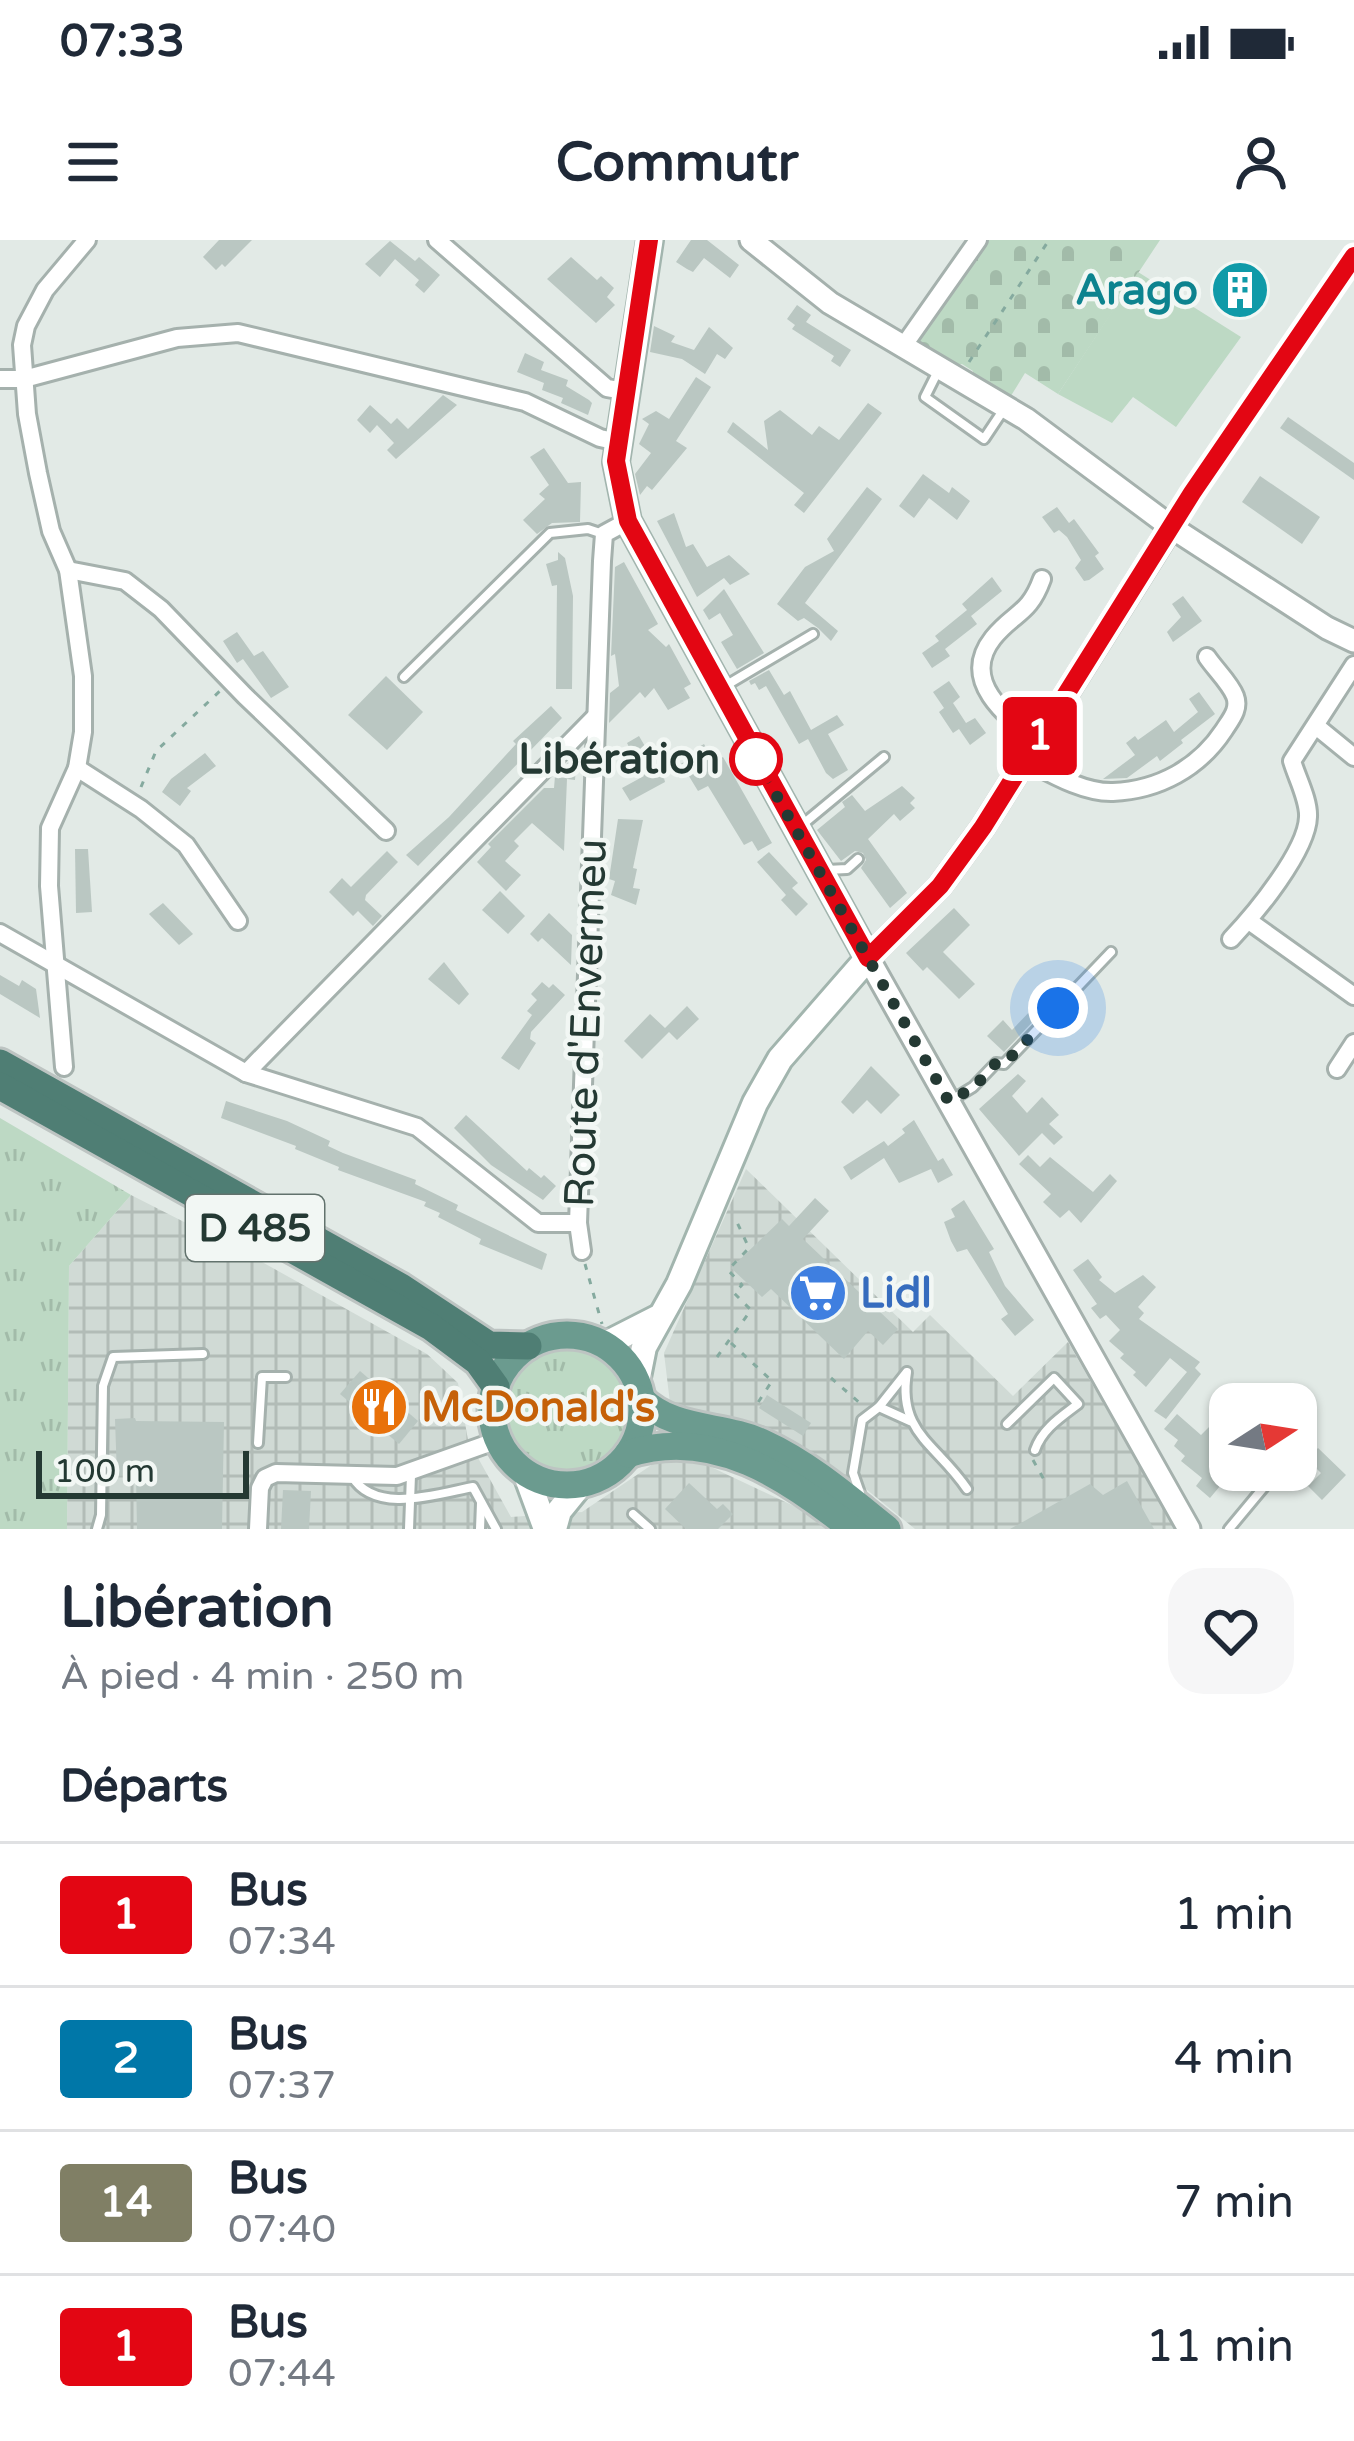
<!DOCTYPE html>
<html lang="fr">
<head>
<meta charset="utf-8">
<style>
	body { margin:0; font-family:"Varela Round",sans-serif; background:#f6f6f7; color:#1f2937; height:100vh; display:flex; flex-direction:column; font-size:45px; white-space:nowrap }
	* { box-sizing:border-box; margin:0 }
	p { font-size:39px; color:#747a83 }
	.icon { flex:none; width:66px; height:66px; fill:none; stroke:currentColor; stroke-width:2; stroke-linecap:round; stroke-linejoin:round }
	.map { position:relative; height:1289px; overflow:hidden }
	.details { display:flex; flex-direction:column; background:#fff; flex:1 }
	.details>* { flex:none }
	.badge { padding:0 24px; border-radius:9px; font-size:42px; line-height:78px }
	.needle { width:78px; rotate:78deg }
	.fabs { position:absolute; left:1209px; top:1143px; display:grid; gap:24px }
	.fabs a { display:grid; place-items:center; width:108px; height:108px; border-radius:24px; background:#fff; box-shadow:0 3px 9px #0004; font-size:60px }
	.scale { position:absolute; left:36px; bottom:30px; width:213px; box-sizing:border-box; padding-left:12px; border:6px solid #243933; border-top:0; font-size:33px; line-height:42px; white-space:nowrap; color:#243933; -webkit-text-stroke:9px #f2f7f4; paint-order:stroke }
	.you { position:absolute; width:60px; height:60px; margin:-30px; border:9px solid #fff; border-radius:50%; background:#1a73e8; box-shadow:0 0 0 18px #1a73e833 }
	.map>.badge { position:absolute; translate:-50% -50%; box-shadow:0 0 0 6px #fff }
	h2 { padding:0 60px; font-size:45px; line-height:108px }
	.round { display:grid; place-items:center; flex:none; width:126px; height:126px; border-radius:36px; background:#f6f6f7 }
	.head { display:flex; align-items:center; justify-content:space-between; height:204px; padding:0 60px }
	h1 { font-size:57px; font-weight:700; line-height:90px }
	ul { padding:0; list-style:none }
	li { display:flex; align-items:center; gap:36px; height:144px; padding:0 60px; border-top:3px solid #e0e1e3 }
	li div { flex:1 }
	li b { display:block; font-size:45px }
	li em { font-style:normal }
	li .badge { min-width:132px; font-weight:700; text-align:center }
	.status { display:flex; justify-content:space-between; align-items:center; height:84px; padding:0 60px; background:#fff; direction:ltr }
	.status svg { height:33px; fill:currentColor }
	header { display:flex; justify-content:space-between; align-items:center; height:156px; padding:0 60px; background:#fff; font-size:54px; font-weight:700 }
	.map>svg:first-child { display:block }
</style>
</head>
<body>
<div class="status"><b>07:33</b><svg viewBox="0 0 49 12"><path d="M0 12V9h3v3zM5 12V6h3v6zM10 12V3h3v9zM15 12V0h3v12zM26 1h20v11H26zM47 4h2v5h-2z"/></svg></div>
<header><svg class="icon" aria-label="menu" viewBox="0 0 24 24"><path d="M4 6h16M4 12h16M4 18h16"/></svg>Commutr<svg class="icon" aria-label="person" viewBox="0 0 24 24"><circle cx="12" cy="8" r="4"/><path d="M4 21q1-7 8-7t8 7"/></svg></header>
<div class="map">
<svg width="1354" height="1289" viewBox="0 0 1354 1289">
	<defs>
		<pattern id="industrial-grid" width="8" height="8" patternUnits="userSpaceOnUse" patternTransform="scale(3)"><rect width="8" height="8" fill="#d0dad5"/><path d="M0 4h8M4 0v8" fill="none" stroke="#b2bcb7"/></pattern>
		<pattern id="grass-tufts" width="24" height="20" patternUnits="userSpaceOnUse" patternTransform="scale(3)"><rect width="24" height="20" fill="#bdd9c4"/><path d="M3 7l-1-3M5 7V3M7 7l1-3M15 17l-1-3M17 17v-4M19 17l1-3" fill="none" stroke="#a2bba9"/></pattern>
		<pattern id="cemetery-stones" width="16" height="16" patternUnits="userSpaceOnUse" patternTransform="scale(3)"><rect width="16" height="16" fill="#bdd9c4"/><path d="M2 7V4a2 2 0 0 1 4 0v3zM10 15v-3a2 2 0 0 1 4 0v3z" fill="#a2bba9"/></pattern>
	</defs>
	<rect width="100%" height="100%" fill="#e2eae6"/>
	<g fill="url(#industrial-grid)">
		<polygon points="746,929 913,1092 930,1075 1013,1156 1068,1102 1175,1289 915,1289 866,1249 766,1187 670,1163 664,1113"/>
		<polygon points="131,955 253,1017 427,1114 458,1143 468,1200 511,1277 582,1272 653,1224 692,1218 811,1274 827,1289 67,1289 69,1026"/>
	</g>
	<g fill="url(#grass-tufts)">
		<polygon points="0,878 131,955 69,1026 67,1289 0,1289"/>
		<circle cx="567" cy="1170" r="65"/>
	</g>
	<polygon fill="url(#cemetery-stones)" points="989,0 1160,0 1058,154 1025,133 1009,159 972,139 973,131 962,124 952,127 919,108 918,102"/>
	<polygon fill="#bdd9c4" points="1138,32 1241,97 1176,187 1133,157 1112,183 1058,154"/>
	<g fill="#bac7c2">
		<polygon points="219,0 252,0 225,27 222,24 216,30 203,17"/>
		<polygon points="691,0 707,0 739,25 730,38 704,18 693,32 687,29 676,22"/>
		<polygon points="390,1 415,21 419,17 440,35 424,53 415,45 419,40 395,19 380,37 365,24"/>
		<polygon points="571,17 597,40 601,36 614,48 607,57 615,65 596,83 547,39"/>
		<polygon points="1234,21 1269,45 1246,79 1211,55"/>
		<polygon points="797,65 811,75 806,82 851,110 840,127 831,121 834,116 792,89 795,85 787,79"/>
		<polygon points="654,86 675,96 671,102 694,110 709,87 733,108 725,119 717,114 705,134 682,119 650,112"/>
		<polygon points="525,113 544,122 541,130 568,140 566,146 589,160 592,163 588,175 561,163 563,158 542,150 544,143 517,132"/>
		<polygon points="696,137 711,147 676,201 687,208 652,250 647,246 640,255 635,234 651,213 639,204 649,184 642,179 656,171 669,179"/>
		<polygon points="443,155 457,165 396,219 387,210 394,203 377,185 370,193 357,180 370,165 391,184 397,178 408,189"/>
		<polygon points="868,163 882,173 804,273 794,265 804,253 727,192 733,182 768,210 764,181 780,170 812,195 819,186 839,200"/>
		<polygon points="1288,177 1354,223 1354,240 1280,188"/>
		<polygon points="544,208 568,243 581,242 580,282 552,283 537,294 523,280 545,259 539,254 549,245 530,217"/>
		<polygon points="923,234 949,253 952,247 970,261 957,280 929,258 914,278 899,266"/>
		<polygon points="1260,236 1320,277 1302,304 1242,262"/>
		<polygon points="867,247 882,259 805,363 838,391 831,401 818,388 804,378 798,381 777,364 805,327 834,311 827,299"/>
		<polygon points="1057,267 1069,283 1074,279 1099,313 1095,316 1104,329 1089,340 1084,341 1075,328 1081,320 1067,297 1059,290 1054,293 1042,277"/>
		<polygon points="674,273 686,307 693,304 707,327 729,315 750,334 730,345 724,338 697,357 657,281"/>
		<polygon points="558,312 565,318 573,356 572,449 556,449 557,345 552,346 546,324 558,320"/>
		<polygon points="624,322 658,384 648,390 666,407 669,404 691,444 684,448 690,458 668,470 654,448 645,458 640,452 609,483 610,453 619,446 615,414 611,416 615,327"/>
		<polygon points="992,337 1002,351 971,376 977,384 945,409 950,416 932,428 922,413 939,401 935,396 967,370 962,364"/>
		<polygon points="724,349 764,413 737,429 721,402 733,395 720,373 709,380 703,370"/>
		<polygon points="1183,356 1202,381 1173,402 1167,392 1181,377 1172,364"/>
		<polygon points="237,392 254,416 263,411 289,447 271,458 243,419 237,423 223,401"/>
		<polygon points="769,430 784,455 790,451 811,490 837,475 844,485 828,494 848,530 833,539 826,533 808,499 799,504 766,446 759,450 755,443 751,445 749,441"/>
		<polygon points="386,436 423,472 387,510 348,475"/>
		<polygon points="949,441 960,457 953,463 966,483 975,478 986,493 970,505 959,489 953,493 939,472 944,468 933,452"/>
		<polygon points="1199,452 1215,474 1181,500 1183,503 1160,521 1157,516 1127,538 1103,539 1135,515 1126,503 1135,496 1138,500 1166,480 1174,492 1198,472 1189,459"/>
		<polygon points="551,466 562,478 418,626 406,615 449,577 516,504 513,501"/>
		<polygon points="639,496 656,525 660,522 665,542 630,561 622,548 644,536 627,503"/>
		<polygon points="704,504 714,522 723,517 772,603 758,611 752,601 744,605 708,546 698,551 687,533 678,538 673,528 686,521 683,516"/>
		<polygon points="205,513 216,526 187,548 191,551 180,566 162,552 171,539"/>
		<polygon points="577,514 575,540 567,539 564,611 532,583 514,601 519,606 505,621 521,635 506,651 477,622 491,607 488,604 544,548 554,548 555,536"/>
		<polygon points="902,546 915,558 910,563 915,568 900,581 894,574 868,599 907,653 890,668 861,628 866,620 863,613 855,611 841,621 817,590 845,567 842,562 852,555 865,571"/>
		<polygon points="618,579 643,580 633,628 637,629 633,648 640,649 636,665 611,655 615,641 609,639"/>
		<polygon points="75,609 88,609 92,672 76,673"/>
		<polygon points="387,611 398,622 366,655 365,660 382,676 373,686 358,671 353,676 329,652 342,638 351,647"/>
		<polygon points="769,612 798,643 792,648 808,664 796,676 781,660 786,655 757,622"/>
		<polygon points="500,651 525,676 508,694 482,670"/>
		<polygon points="163,663 193,694 179,705 149,674"/>
		<polygon points="954,668 970,685 943,712 975,744 959,759 927,727 923,731 906,713"/>
		<polygon points="549,673 572,695 571,725 542,698 538,702 530,694"/>
		<polygon points="444,722 469,754 459,765 428,739"/>
		<polygon points="0,735 19,746 22,740 36,749 40,778 0,754"/>
		<polygon points="542,742 549,748 553,744 565,755 531,792 530,799 536,803 519,830 501,818 532,775 527,771 537,760 531,754"/>
		<polygon points="687,766 699,779 677,800 669,792 642,819 624,801 650,774 665,788"/>
		<polygon points="1034,767 1041,773 1004,812 987,796 1003,780 1012,790"/>
		<polygon points="871,826 900,855 881,874 867,860 853,874 841,862"/>
		<polygon points="1018,834 1026,841 1012,856 1027,873 1042,857 1059,875 1049,884 1063,897 1054,905 1042,893 1019,916 979,869"/>
		<polygon points="226,861 287,881 330,901 328,906 343,913 416,940 415,944 458,965 456,970 547,1014 542,1030 479,1004 481,999 438,977 440,973 424,966 426,962 338,930 339,927 295,909 296,906 221,878"/>
		<polygon points="466,875 527,931 529,928 541,938 544,935 556,946 543,960 491,925 454,888"/>
		<polygon points="914,880 938,921 943,918 953,935 938,943 931,929 899,943 884,918 851,940 843,927 884,901 888,906 905,893 902,889"/>
		<polygon points="1028,915 1040,927 1050,917 1093,952 1110,934 1117,941 1081,983 1069,970 1060,978 1043,962 1051,954 1019,924"/>
		<polygon points="815,958 829,971 803,999 898,1089 883,1105 868,1091 844,1119 771,1049 762,1057 731,1028 782,979 789,986"/>
		<polygon points="964,960 994,1009 989,1012 1005,1046 1034,1080 1015,1096 1001,1079 1008,1074 967,1009 957,1012 951,1001 944,982 955,977 951,969"/>
		<polygon points="1088,1019 1102,1037 1099,1040 1115,1053 1143,1035 1156,1047 1138,1067 1144,1073 1139,1079 1200,1122 1195,1128 1201,1134 1166,1179 1154,1171 1187,1132 1170,1118 1146,1147 1133,1135 1136,1132 1120,1118 1124,1114 1109,1101 1120,1090 1106,1075 1100,1079 1091,1068 1097,1064 1073,1030"/>
		<polygon points="360,1131 418,1181 399,1204 340,1154"/>
		<polygon points="767,1155 811,1183 803,1196 759,1168"/>
		<polygon points="1177,1174 1201,1195 1210,1186 1230,1203 1230,1234 1210,1258 1196,1246 1202,1238 1181,1221 1185,1216 1174,1206 1178,1200 1164,1189"/>
		<polygon points="135,1178 136,1181 224,1182 222,1289 137,1289 136,1235 117,1236 115,1179"/>
		<polygon points="1318,1208 1346,1235 1322,1260 1308,1246 1321,1233 1307,1219"/>
		<polygon points="1127,1241 1154,1289 1010,1289 1090,1244 1103,1255"/>
		<polygon points="689,1243 717,1269 723,1264 733,1274 718,1289 686,1289 665,1269"/>
		<polygon points="283,1250 311,1251 309,1289 281,1289"/>
	</g>
	<g fill="none" stroke-linecap="round" stroke-linejoin="round">
		<g stroke="#a5b1ad" stroke-width="14">
			<g id="service">
				<polyline points="939,129 925,157 984,199 1004,169"/>
				<polyline points="404,437 550,293 588,289 603,294"/>
				<polyline points="725,446 813,394"/>
				<polyline points="802,585 884,517"/>
				<polyline points="827,630 847,629 858,619"/>
				<polyline points="950,861 973,847 996,823 1004,824 1111,712"/>
				<path d="M 907,1132 C 897,1193 937,1204 967,1249"/>
				<polyline points="879,1167 906,1133"/>
				<path d="M 1007,1184 L 1054,1138 L 1078,1164 C 1061,1177 1042,1189 1035,1210"/>
				<polyline points="258,1203 262,1137 286,1137"/>
				<polyline points="1296,1209 1302,1202"/>
				<path d="M 352,1236 C 374,1275 437,1254 473,1247 L 496,1289"/>
				<polyline points="860,1253 853,1233 862,1180 879,1167 910,1181"/>
				<polyline points="633,1274 650,1289"/>
				<polyline points="97,1289 101,1275 103,1146 113,1117 203,1114"/>
				<polyline points="409,1289 411,1235"/>
				<polyline points="480,1289 481,1263"/>
				<polyline points="1229,1289 1278,1230"/>
			</g>
		</g>
		<g stroke="#a5b1ad" stroke-width="22">
			<g id="minor">
				<polyline points="437,0 607,148 624,151"/>
				<polyline points="902,108 978,0"/>
				<polyline points="0,139 24,139 177,98 238,93 525,162 600,198 618,202"/>
				<polyline points="1171,287 1354,16"/>
				<polyline points="68,330 125,341 161,369 245,456 386,591"/>
				<polyline points="1316,486 1354,517"/>
				<path d="M 1037,500 C 1007,477 959,441 993,398 C 1014,372 1029,375 1042,339"/>
				<path d="M 1025,520 C 1050,533 1083,553 1113,552 C 1159,550 1199,528 1224,490 C 1231,479 1240,469 1235,456 C 1230,443 1215,429 1207,417"/>
				<polyline points="77,528 141,569 186,605 238,681"/>
				<polyline points="1249,681 1354,756"/>
				<polyline points="0,693 246,833 417,887 538,983 578,983"/>
				<path d="M 1231,699 C 1255,674 1307,611 1308,577 C 1309,560 1297,538 1292,521 L 1354,425"/>
				<polyline points="64,827 49,646 50,588 77,528 83,492 83,436 68,330 51,291 38,233 27,174 22,105 26,86 45,50 87,0"/>
				<polyline points="1337,829 1354,803"/>
				<polyline points="246,833 596,476"/>
				<polyline points="582,1011 578,983 602,321 604,294 628,281"/>
				<polyline points="258,1289 260,1248 265,1238 276,1233 397,1236 498,1200"/>
			</g>
		</g>
		<g stroke="#a5b1ad" stroke-width="27">
			<g id="tertiary">
				<polyline points="751,0 830,63 1026,179 1171,287 1327,388 1354,401"/>
				<polyline points="1171,287 983,587 940,646 868,718 1189,1289"/>
			</g>
		</g>
		<g stroke="#a2b5ae" stroke-width="30">
			<g id="secondary">
				<polyline points="604,1105 657,1078"/>
				<polyline points="637,1142 644,1107 679,1044 755,863 780,819 868,718 628,281 616,222 650,0"/>
				<polyline points="525,1232 546,1289"/>
				<polyline points="554,1289 559,1271 581,1244"/>
			</g>
		</g>
		<g stroke="#bdc4c2" stroke-width="33">
			<g id="primary">
				<circle cx="567" cy="1170" r="75"/>
				<path d="M 641,1159 C 674,1192 723,1184 763,1203 C 809,1224 848,1258 887,1289"/>
				<path d="M 628,1214 C 713,1186 789,1238 852,1289"/>
			</g>
		</g>
		<g stroke="#bdc4c2" stroke-width="33">
			<g id="trunk">
				<polyline points="0,823 401,1047 489,1105 528,1106"/>
				<polyline points="0,846 431,1087 478,1122 496,1147"/>
			</g>
		</g>
		<g stroke="#85aa9f" stroke-width="3" stroke-dasharray="6 9" stroke-linecap="butt">
			<polyline points="969,122 1049,0"/>
			<polyline points="141,547 156,511 221,450"/>
			<polyline points="585,1024 602,1084"/>
			<polyline points="731,1103 772,1141 757,1164"/>
			<polyline points="717,1117 751,1070 734,1053 742,1045 728,1030 749,1008 735,978"/>
			<polyline points="831,1138 861,1164"/>
			<polyline points="1033,1220 1047,1245"/>
		</g>
		<use href="#service" stroke="#fff" stroke-width="8"/>
		<use href="#minor" stroke="#fff" stroke-width="16"/>
		<use href="#tertiary" stroke="#fff" stroke-width="21"/>
		<use href="#secondary" stroke="#fff" stroke-width="24"/>
		<use href="#primary" stroke="#6b9b8f" stroke-width="27"/>
		<use href="#trunk" stroke="#4f7e74" stroke-width="27"/>
	</g>
	<g fill="none" stroke-linecap="round" stroke-linejoin="round">
		<g stroke="#fff" stroke-width="27">
			<polyline id="line" points="649,0 616,221 628,281 868,718 940,646 983,587 1192,253 1354,16"/>
		</g>
		<use href="#line" stroke="#e30613" stroke-width="18"/>
		<polyline stroke="#243933" stroke-width="12" stroke-dasharray="0 21.6" points="756,519 949,862 974,847 996,823 1004,824 1058,768"/>
	</g>
	<defs>
		<g id="building-disc" transform="scale(3)"><circle r="9.5" fill="#0f9aa8" stroke="#f2f7f4"/><path d="M-4-6H4V6H1V3H-1V6H-4ZM-2.5-4.3h1.7v1.8h-1.7ZM.8-4.3h1.7v1.8H.8ZM-2.5-1h1.7V.8h-1.7ZM.8-1h1.7V.8H.8Z" fill="#fff"/></g>
		<g id="supermarket-disc" transform="scale(3)"><circle r="9.5" fill="#3f7fe0" stroke="#f2f7f4"/><path d="M-6-5.5h2.5l.6 2H6L4.5 2H-2.5L-4.4-4H-6ZM-1.5 3.2a1.3 1.3 0 1 0 .1 0ZM3 3.2a1.3 1.3 0 1 0 .1 0Z" fill="#fff"/></g>
		<g id="restaurant-disc" transform="scale(3)"><circle r="9.5" fill="#e8710a" stroke="#f2f7f4"/><path d="M-5-6h1v4h1v-4h1v4h1v-4h1v5L-1.5 .5V6h-2V.5L-5-1ZM5-6V6H3V1.5H1.5Q1.5-4 5-6Z" fill="#fff"/></g>
	</defs>
	<g fill-rule="evenodd">
		<use href="#building-disc" x="1240" y="50"/>
		<use href="#supermarket-disc" x="818" y="1053"/>
		<use href="#restaurant-disc" x="379" y="1167"/>
	</g>
	<circle fill="#fff" stroke="#e30613" stroke-width="6" cx="756" cy="519" r="24"/>
	<g text-anchor="middle" dominant-baseline="central" stroke-width="9" stroke-linejoin="round" paint-order="stroke">
		<rect fill="#f2f7f4" stroke="#62726d" stroke-width="3" x="186" y="955" width="138" height="66" rx="9"/>
		<g font-size="39" font-weight="bold" fill="#243933">
			<text x="255" y="988">D 485</text>
		</g>
		<g font-size="42" font-weight="bold" fill="#0d838f" stroke="#f2f7f4" text-anchor="end">
			<text x="1198" y="50">Arago</text>
		</g>
		<g font-size="42" font-weight="bold" fill="#243933" stroke="#f2f7f4" text-anchor="end">
			<text x="720" y="519">Libération</text>
		</g>
		<g font-size="42" fill="#243933" stroke="#f2f7f4">
			<text transform="translate(586 783) rotate(-88)">Route d'Envermeu</text>
		</g>
		<g font-size="42" font-weight="bold" fill="#366cbe" stroke="#f2f7f4" text-anchor="start">
			<text x="860" y="1053">Lidl</text>
		</g>
		<g font-size="42" font-weight="bold" fill="#c56008" stroke="#f2f7f4" text-anchor="start">
			<text x="421" y="1167">McDonald's</text>
		</g>
	</g>
</svg>
<div class="fabs">
<a><svg class="needle" viewBox="-14 -14 28 28"><path d="M0-13l5 13h-10z" fill="#e53935"/><path d="M0 13l5-13h-10z" fill="#747a83"/></svg></a>
</div>
<div class="scale">100 m</div>
<div class="you" style="left:1058px;top:768px"></div>
<b class="badge" style="left:1040px;top:496px;background:#e30613;color:#fff">1</b>
</div>
<section class="details">
<div class="head"><div><h1>Libération</h1><p>À pied · 4 min · 250 m</p></div><a class="round"><svg class="icon" aria-label="heart" viewBox="0 0 24 24"><path d="M12 20l-8-8c-3-5 5-10 8-4 3-6 11-1 8 4z"/></svg></a></div>
<h2>Départs</h2>
<ul>
<li><span class="badge" style="background:#e30613;color:#fff">1</span><div><b>Bus</b><p>07:34</p></div><em>1 min</em></li>
<li><span class="badge" style="background:#0077a8;color:#fff">2</span><div><b>Bus</b><p>07:37</p></div><em>4 min</em></li>
<li><span class="badge" style="background:#807f65;color:#fff">14</span><div><b>Bus</b><p>07:40</p></div><em>7 min</em></li>
<li><span class="badge" style="background:#e30613;color:#fff">1</span><div><b>Bus</b><p>07:44</p></div><em>11 min</em></li>
</ul>
</section>
</body>
</html>
